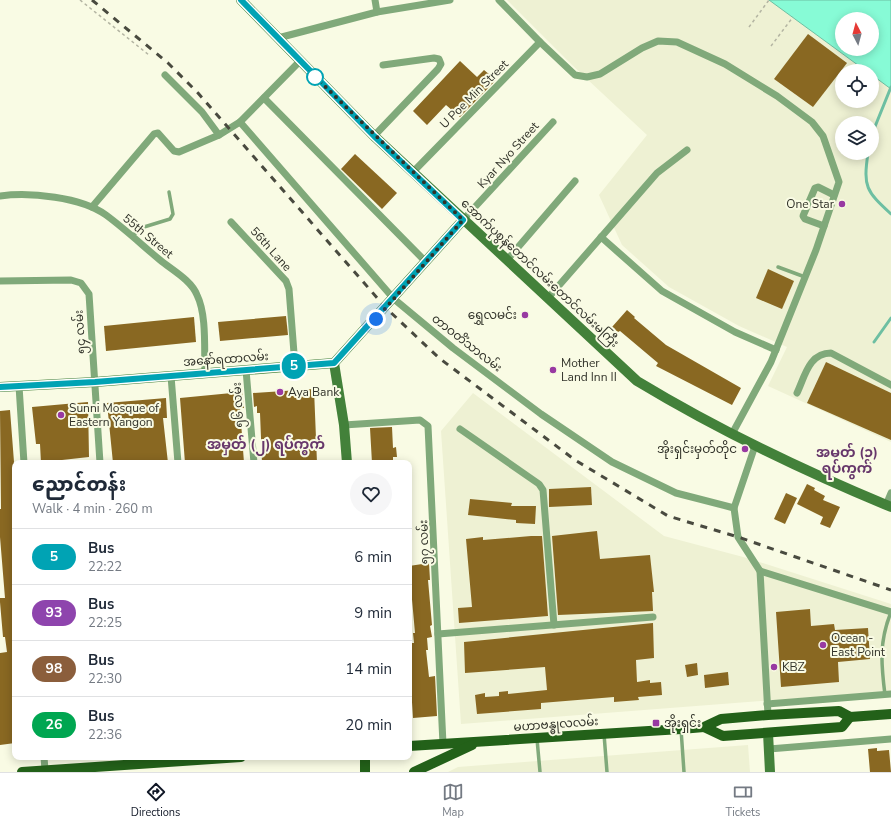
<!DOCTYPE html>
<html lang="en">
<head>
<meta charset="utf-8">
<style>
	body { margin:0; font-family:"Nunito Sans","Noto Sans Myanmar",sans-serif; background:#f6f6f7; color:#1f2937; height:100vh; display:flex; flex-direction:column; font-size:15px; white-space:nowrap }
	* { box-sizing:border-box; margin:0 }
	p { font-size:13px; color:#747a83 }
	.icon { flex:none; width:22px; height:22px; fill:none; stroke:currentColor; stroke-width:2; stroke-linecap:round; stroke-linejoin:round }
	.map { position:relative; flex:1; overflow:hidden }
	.side { position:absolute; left:12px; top:460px; width:400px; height:300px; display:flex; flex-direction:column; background:#fff; border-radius:8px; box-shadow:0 2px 10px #0003 }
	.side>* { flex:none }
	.badge { padding:0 8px; border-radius:13px; font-size:14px; line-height:26px }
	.needle { width:26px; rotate:354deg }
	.controls { position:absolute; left:835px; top:12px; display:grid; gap:8px }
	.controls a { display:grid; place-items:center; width:44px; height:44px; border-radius:50%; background:#fff; box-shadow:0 2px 10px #0003; font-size:20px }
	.you { position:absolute; width:20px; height:20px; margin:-10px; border:3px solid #fff; border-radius:50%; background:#1a73e8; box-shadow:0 0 0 6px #1a73e833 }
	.map>.badge { position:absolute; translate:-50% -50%; box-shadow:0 0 0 2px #fff }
	.round { display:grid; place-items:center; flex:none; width:42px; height:42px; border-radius:21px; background:#f6f6f7 }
	.headline { display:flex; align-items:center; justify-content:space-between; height:68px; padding:0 20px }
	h1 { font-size:19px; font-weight:800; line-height:30px }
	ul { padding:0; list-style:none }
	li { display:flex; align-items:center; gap:12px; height:56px; padding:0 20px; border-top:1px solid #e0e1e3 }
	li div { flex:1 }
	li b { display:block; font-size:15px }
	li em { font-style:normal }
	li .badge { min-width:44px; font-weight:700; text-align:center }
	.menu { display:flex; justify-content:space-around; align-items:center; height:56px; border-top:1px solid #e0e1e3; background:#fff; font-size:11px; color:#747a83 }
	.menu a { display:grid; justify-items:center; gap:2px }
	.menu .active { color:#111827 }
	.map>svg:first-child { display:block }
</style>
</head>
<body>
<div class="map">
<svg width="891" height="772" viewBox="0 0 891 772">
	<rect width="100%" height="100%" fill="#f9fbe4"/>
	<g fill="#eef1d3" fill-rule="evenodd">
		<path d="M 507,0 L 769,0 L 866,71 L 842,71 L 842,101 L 872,101 L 872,75 L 891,89 L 891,442 L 768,386 L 787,347 L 739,326 L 669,287 L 622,245 L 599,195 L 647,135 L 572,65 ZM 842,123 L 872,123 L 872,153 L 842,153 Z"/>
		<polygon points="473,393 664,536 747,558 891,604 891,691 461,724 441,431"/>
		<polygon points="748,745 750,772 448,772 458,767"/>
	</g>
	<path fill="#87fbd6" stroke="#6dbfa2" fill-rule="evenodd" d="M 769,0 L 891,0 L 891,89 L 872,75 L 872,71 L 866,71 ZM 842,19 L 872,19 L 872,49 L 842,49 Z"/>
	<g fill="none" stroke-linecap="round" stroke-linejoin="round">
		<g stroke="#6dbfa2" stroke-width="3">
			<polyline points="872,134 891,87"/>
			<path d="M 868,153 C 863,187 866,191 891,214"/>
			<polyline points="874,342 891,318"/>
		</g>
	</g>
	<g fill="#896822">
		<polygon points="808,34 847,63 813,107 774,79"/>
		<polygon points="460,61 477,77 484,70 496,80 460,117 446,105 427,125 413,111"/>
		<polygon points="355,154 397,193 382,209 341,169"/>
		<polygon points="768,269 794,281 782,309 756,298"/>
		<polygon points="627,310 635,317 634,318 666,345 741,388 732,405 656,366 658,363 620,331 618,332 612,327"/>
		<polygon points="286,316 288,335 220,341 218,322"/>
		<polygon points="194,317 196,342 106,351 104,326"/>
		<polygon points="826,362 891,393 891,440 807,403"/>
		<polygon points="314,389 317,463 262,463 260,413 257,413 257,406 254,407 253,393"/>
		<polygon points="242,392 244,408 240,408 244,463 185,463 180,398"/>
		<polygon points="166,398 167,418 163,418 168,463 113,463 107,403"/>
		<polygon points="88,402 89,457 62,460 62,463 41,463 40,444 36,444 32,407"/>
		<polygon points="10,410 15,475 15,743 0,745 0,653 7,652 5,637 3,637 0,602 0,598 5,598 0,537 0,509 1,509 0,411"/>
		<polygon points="392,427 393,448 396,447 397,457 393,457 393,463 372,463 370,428"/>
		<polygon points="807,484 815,488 814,490 825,496 823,500 840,507 830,528 820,524 823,517 797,504"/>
		<polygon points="591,487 592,505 549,507 549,489"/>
		<polygon points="786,493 797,498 785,524 774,519"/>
		<polygon points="470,499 512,503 511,506 536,506 535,524 516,523 516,520 468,515"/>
		<polygon points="597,531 600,559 650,555 654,592 652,592 653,611 558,615 552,536"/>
		<polygon points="531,536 542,536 548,616 459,623 458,608 472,607 466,539 483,537 483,540"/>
		<polygon points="429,563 430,580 428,580 432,625 430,626 432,637 427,638 428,650 426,650 429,677 435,676 437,716 413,718 409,655 411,655 410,643 414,643 413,633 415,633 409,566"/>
		<polygon points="810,609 811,626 834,624 835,630 868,628 870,659 838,662 839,682 781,687 776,612"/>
		<polygon points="653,623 654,658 636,660 637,682 650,680 650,683 661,682 662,695 638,697 639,700 614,702 614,697 541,703 541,709 477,714 475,695 485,693 485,697 499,696 499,692 508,691 508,694 547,690 545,667 465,673 464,642"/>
		<polygon points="697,663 698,675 687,677 685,665"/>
		<polygon points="728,672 729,685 705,688 704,675"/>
		<polygon points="877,748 877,751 889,750 891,772 870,772 868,749"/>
	</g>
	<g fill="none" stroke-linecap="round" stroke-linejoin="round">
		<g stroke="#b3b4a2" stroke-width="1.5" stroke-dasharray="3 3" stroke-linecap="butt">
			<polyline points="80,0 149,55"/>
			<polyline points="749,27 769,0"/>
			<polyline points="771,46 793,17"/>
		</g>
		<g stroke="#80a97a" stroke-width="3.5">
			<polyline points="133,235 144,227 170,219 173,214 169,192"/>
			<polyline points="778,267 805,277"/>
			<path d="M 885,695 C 881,663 879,642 891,612"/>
			<polyline points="681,729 684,772"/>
			<polyline points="604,734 607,772"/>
			<polyline points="537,739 540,772"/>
		</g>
		<g stroke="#80a97a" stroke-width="7">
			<polyline points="375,0 377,12"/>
			<polyline points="499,0 540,42 575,75 587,77 600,74 642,48 658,41 677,42 725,64 777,96 812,122 823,136 839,182 816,250 771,362 732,434"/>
			<polyline points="278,38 377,12 450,0"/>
			<polyline points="165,75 202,112 219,135"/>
			<polyline points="264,98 426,262"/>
			<polyline points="240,122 394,299 453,348 541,414 612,462 676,493 734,508"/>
			<polyline points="374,136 438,69 441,64 439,59 434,58 383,65"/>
			<polyline points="413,172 540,42"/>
			<path d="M 0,196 C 30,192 81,197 106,215 C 125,229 142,245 160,260 C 172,270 191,280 197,295 C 207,315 204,350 205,373"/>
			<polyline points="92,207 154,134 158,133 174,151 179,152 219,135 240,122 300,61"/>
			<polyline points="463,220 553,122"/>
			<polyline points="231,222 286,281 289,289 295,366"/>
			<polyline points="824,226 805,219 803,216 815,188 818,187 834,195"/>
			<polyline points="601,237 662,291 735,332 776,350"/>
			<polyline points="507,260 575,181"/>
			<polyline points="0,281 71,280 81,283 89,294 100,463"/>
			<polyline points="548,298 657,173 687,150"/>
			<polyline points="246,370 254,463"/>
			<polyline points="171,376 178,463"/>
			<polyline points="19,386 24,463"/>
			<path d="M 797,393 C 805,376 809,353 831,353 L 891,385"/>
			<polyline points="344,425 420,420 428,426 443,744"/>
			<polyline points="460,429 539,484 543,490 554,625"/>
			<polyline points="755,446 734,508 738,537 760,571 768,715"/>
			<polyline points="886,505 891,493"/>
			<polyline points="760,571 891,612"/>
			<polyline points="438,634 653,617"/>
			<polyline points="767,704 891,694"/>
			<polyline points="769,749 891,739"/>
			<polyline points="44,757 45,770"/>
		</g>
		<g stroke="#43813a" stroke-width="10">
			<path d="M 241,0 L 374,136 L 637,381 C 718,430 804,471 891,507"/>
			<polyline points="334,363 344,425 347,463"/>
			<polyline points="0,387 95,382 334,363 463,220"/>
			<polyline points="768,733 770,772"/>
		</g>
		<g stroke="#236119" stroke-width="10">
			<polyline points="704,727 723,736 842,727 850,717"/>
			<polyline points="409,746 681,729 704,727 721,719 768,715 839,711 850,717 891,714"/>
			<polyline points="365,757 365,772"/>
			<polyline points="22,772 241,757"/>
			<polyline points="414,772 472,745"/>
		</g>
		<polyline stroke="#494a3f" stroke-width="3" stroke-dasharray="7 7" stroke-linecap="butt" points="92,0 168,63 198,93 386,308 439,358 575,460 668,516 738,537 891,590"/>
	</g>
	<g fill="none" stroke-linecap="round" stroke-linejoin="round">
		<g stroke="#fff" stroke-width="9">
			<polyline id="line" points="0,387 95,382 334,363 463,220 374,136 241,0"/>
		</g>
		<use href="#line" stroke="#00a3b4" stroke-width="6"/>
		<polyline stroke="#313229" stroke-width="4" stroke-dasharray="0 7.2" points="315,77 310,72 463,220 376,319"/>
	</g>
	<circle fill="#fff" stroke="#00a3b4" stroke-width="2" cx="315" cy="77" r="8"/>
	<g fill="#9839a2" stroke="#f9fbe4" stroke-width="1.5">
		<circle cx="842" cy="204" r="4"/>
		<circle cx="525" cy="315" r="4"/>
		<circle cx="553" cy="370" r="4"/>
		<circle cx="280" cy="392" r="4"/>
		<circle cx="61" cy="415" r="4"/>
		<circle cx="745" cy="449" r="4"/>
		<circle cx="823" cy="645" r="4"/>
		<circle cx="774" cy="667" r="4"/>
		<rect x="652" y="719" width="8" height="8" rx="2"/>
	</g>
	<g text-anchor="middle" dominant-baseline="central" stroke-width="4" stroke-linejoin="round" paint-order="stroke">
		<g font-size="12" fill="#313229" stroke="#f9fbe4">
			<text transform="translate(474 94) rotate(-45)">U Poe Min Street</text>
			<text transform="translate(508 155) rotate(-48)">Kyar Nyo Street</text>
			<text transform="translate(148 236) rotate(40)">55th Street</text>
			<text transform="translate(271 249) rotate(48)">56th Lane</text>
			<text transform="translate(540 273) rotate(43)">အောက်ပုစွန်တောင်လမ်းတောင်လမ်းမကြီး</text>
			<text transform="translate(80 332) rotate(-94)">၅၄ လမ်း</text>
			<text transform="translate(467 343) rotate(38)">တာဝတိံသာလမ်း</text>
			<text transform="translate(226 359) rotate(-4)">အနော်ရထာလမ်း</text>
			<text transform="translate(238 405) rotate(-94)">၅၆ လမ်း</text>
			<text transform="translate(424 542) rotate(-92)">၅၇ လမ်း</text>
			<text transform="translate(556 724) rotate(-4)">မဟာဗန္ဓုလလမ်း</text>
		</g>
		<g font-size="12" fill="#313229" stroke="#f9fbe4" text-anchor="start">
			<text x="834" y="204" text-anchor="end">One Star</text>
			<text x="517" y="315" text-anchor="end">ရွှေလမင်း</text>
			<text x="561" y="363">Mother<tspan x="561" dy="14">Land Inn II</tspan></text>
			<text x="288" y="392">Aya Bank</text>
			<text x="69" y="408">Sunni Mosque of<tspan x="69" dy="14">Eastern Yangon</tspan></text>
			<text x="737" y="449" text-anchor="end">အိုးရှင်းမှတ်တိုင</text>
			<text x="831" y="638">Ocean -<tspan x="831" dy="14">East Point</tspan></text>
			<text x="782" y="667">KBZ</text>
			<text x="664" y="723">အိုးရှင်း</text>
		</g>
		<g font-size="14" font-weight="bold" fill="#67376b" stroke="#f9fbe4">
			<text x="266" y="444">အမှတ် (၂) ရပ်ကွက်</text>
			<text x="847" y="452">အမှတ် (၃)<tspan x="847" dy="16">ရပ်ကွက်</tspan></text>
		</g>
	</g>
</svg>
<div class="controls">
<a><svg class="needle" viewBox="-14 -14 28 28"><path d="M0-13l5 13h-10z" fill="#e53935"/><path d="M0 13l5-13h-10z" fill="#747a83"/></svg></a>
<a><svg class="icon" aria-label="locate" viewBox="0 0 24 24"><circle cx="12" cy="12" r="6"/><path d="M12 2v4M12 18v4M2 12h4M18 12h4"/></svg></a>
<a><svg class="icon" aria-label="layers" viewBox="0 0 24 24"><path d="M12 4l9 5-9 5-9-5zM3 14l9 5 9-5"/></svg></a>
</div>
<div class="you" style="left:376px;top:319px"></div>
<b class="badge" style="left:294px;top:366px;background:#00a3b4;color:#fff">5</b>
<section class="side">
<div class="headline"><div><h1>ညောင်တန်း</h1><p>Walk · 4 min · 260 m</p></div><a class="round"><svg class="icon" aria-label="heart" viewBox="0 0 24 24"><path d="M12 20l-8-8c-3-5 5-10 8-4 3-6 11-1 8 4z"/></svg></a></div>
<ul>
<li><span class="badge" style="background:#00a3b4;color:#fff">5</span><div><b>Bus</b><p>22:22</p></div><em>6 min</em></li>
<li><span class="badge" style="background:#8e44ad;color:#fff">93</span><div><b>Bus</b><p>22:25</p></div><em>9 min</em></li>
<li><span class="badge" style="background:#8b5e3c;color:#fff">98</span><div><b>Bus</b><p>22:30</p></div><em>14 min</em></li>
<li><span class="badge" style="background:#00a651;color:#fff">26</span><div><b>Bus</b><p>22:36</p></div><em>20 min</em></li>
</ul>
</section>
</div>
<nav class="menu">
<a class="active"><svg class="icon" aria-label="directions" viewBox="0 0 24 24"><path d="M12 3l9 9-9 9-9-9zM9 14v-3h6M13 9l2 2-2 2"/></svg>Directions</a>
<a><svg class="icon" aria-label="map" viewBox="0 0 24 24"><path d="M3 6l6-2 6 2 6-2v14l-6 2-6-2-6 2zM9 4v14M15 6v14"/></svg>Map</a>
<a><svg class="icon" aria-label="tickets" viewBox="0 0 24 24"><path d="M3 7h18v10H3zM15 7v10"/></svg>Tickets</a>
</nav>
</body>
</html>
